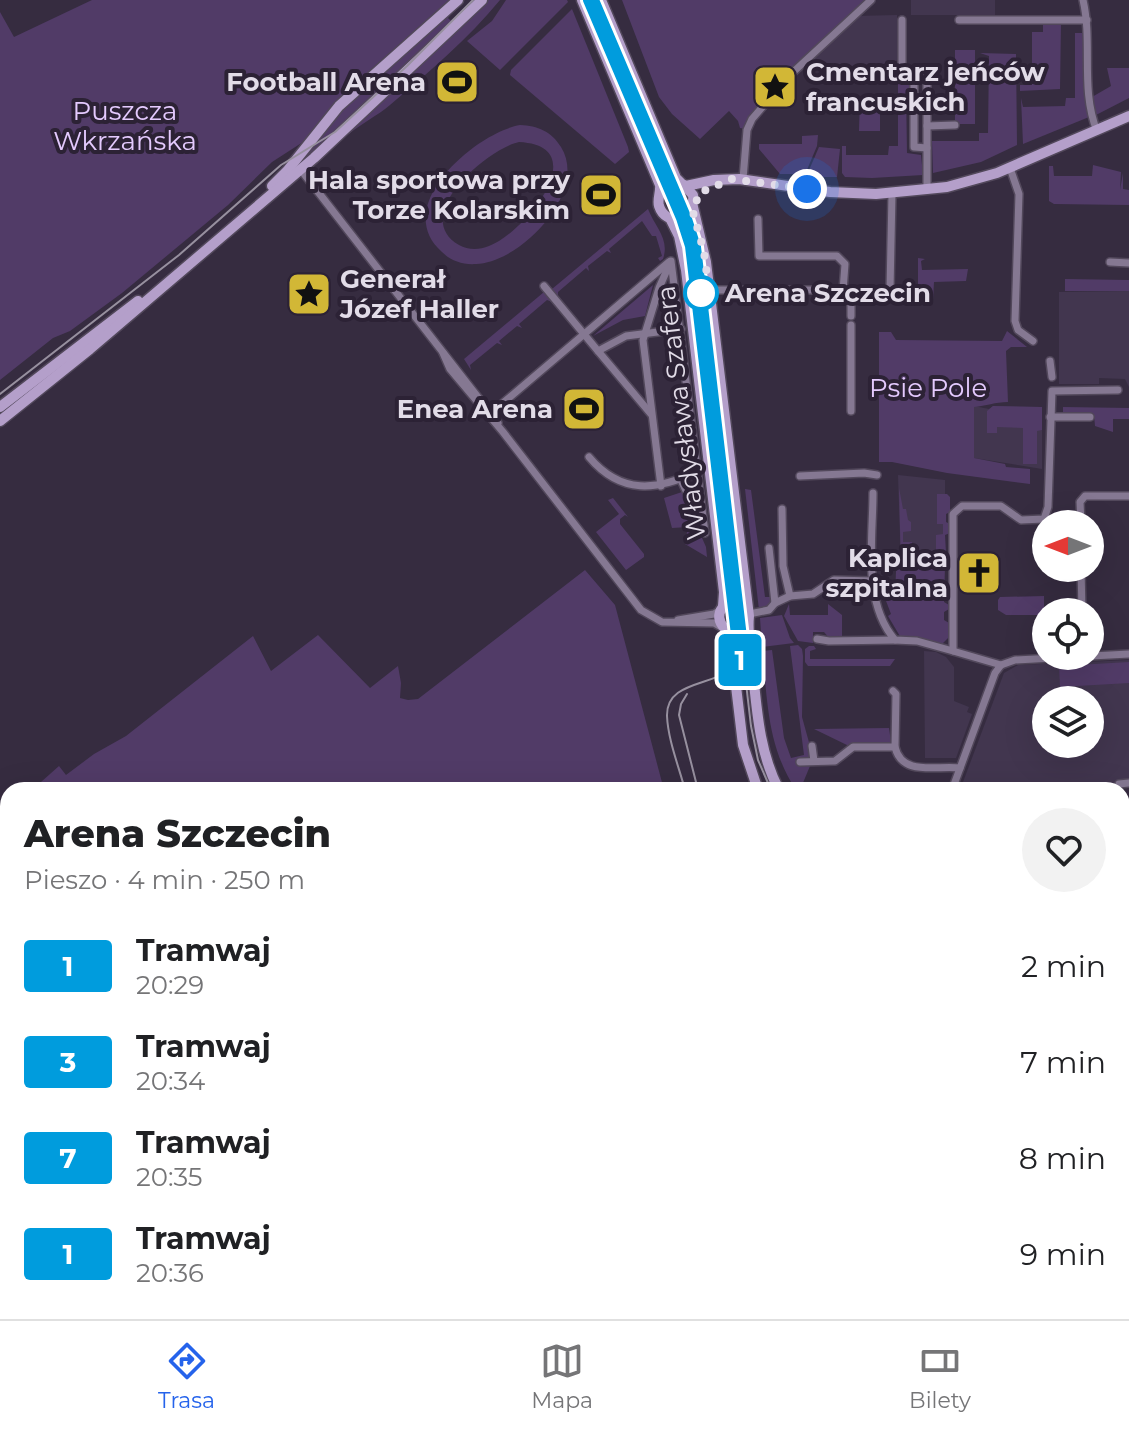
<!DOCTYPE html>
<html lang="pl">
<head>
<meta charset="utf-8">
<style>
	body { margin:0; font-family:Montserrat,sans-serif; background:#f2f2f2; color:#202124; height:100vh; display:flex; flex-direction:column; font-size:30px; white-space:nowrap }
	* { box-sizing:border-box; margin:0 }
	p { font-size:26px; color:#757577 }
	.icon { flex:none; width:44px; height:44px; fill:none; stroke:currentColor; stroke-width:2; stroke-linecap:round; stroke-linejoin:round }
	.map { position:relative; flex:1; overflow:hidden }
	.panel { position:absolute; left:0px; top:782px; width:1130px; height:538px; display:flex; flex-direction:column; background:#fff; border-radius:24px 24px 0 0; box-shadow:0 8px 32px #0002 }
	.panel>* { flex:none }
	.badge { padding:0 16px; border-radius:6px; font-size:28px; line-height:52px }
	.needle { width:52px; rotate:270deg }
	.fabs { position:absolute; left:1032px; top:510px; display:grid; gap:16px }
	.fabs a { display:grid; place-items:center; width:72px; height:72px; border-radius:50%; background:#fff; box-shadow:0 8px 32px #0002; font-size:40px }
	.you { position:absolute; width:40px; height:40px; margin:-20px; border:6px solid #fff; border-radius:50%; background:#1a73e8; box-shadow:0 0 0 12px #1a73e833 }
	.map>.badge { position:absolute; translate:-50% -50%; box-shadow:0 0 0 4px #fff }
	.round { display:grid; place-items:center; flex:none; width:84px; height:84px; border-radius:42px; background:#f2f2f2 }
	.headline { display:flex; align-items:center; justify-content:space-between; height:136px; padding:0 24px }
	h1 { font-size:38px; font-weight:800; line-height:60px }
	ul { padding:0; list-style:none }
	li { display:flex; align-items:center; gap:24px; height:96px; padding:0 24px }
	li div { flex:1 }
	li b { display:block; font-size:30px }
	li em { font-style:normal }
	li .badge { min-width:88px; font-weight:700; text-align:center }
	.tabs { display:flex; justify-content:space-around; align-items:center; height:112px; border-top:2px solid #e0e0e0; background:#fff; font-size:22px; color:#757577 }
	.tabs a { display:grid; justify-items:center; gap:4px }
	.tabs .on { color:#2563eb }
	.map>svg:first-child { display:block }
</style>
</head>
<body>
<div class="map">
<svg width="1129" height="1319" viewBox="0 0 1129 1319">
	<rect width="100%" height="100%" fill="#362c40"/>
	<g fill="#42364f" fill-rule="evenodd">
		<rect x="911" y="0" width="84" height="15"/>
		<polygon points="897,15 897,60 890,69 802,70 856,16"/>
		<polygon points="1129,291 1129,387 1125,379 1099,378 1099,384 1059,384 1059,292"/>
		<polygon points="974,406 989,409 993,406 1042,407 1042,469 974,458"/>
		<polygon points="898,475 945,480 945,566 901,567"/>
		<polygon points="924,651 936,652 946,657 954,667 954,701 969,707 967,712 972,714 956,758 925,758"/>
		<path d="M 1129,660 L 1129,785 L 1092,786 L 1092,790 L 960,790 L 1004,673 L 1018,665 ZM 1046,700 L 1090,700 L 1090,744 L 1046,744 Z"/>
	</g>
	<g fill="#513b67" fill-rule="evenodd">
		<polygon points="92,0 449,0 360,79 303,142 272,162 228,205 122,293 70,331 53,338 0,380 0,12 14,37"/>
		<path d="M 486,0 L 500,0 C 469,38 428,73 390,105 C 377,116 362,123 349,134 L 347,133 Z"/>
		<polygon points="506,0 567,0 568,2 500,70 467,41 492,21"/>
		<polygon points="622,0 868,0 837,28 746,129 740,128 738,121 729,111 700,139 672,114 659,97"/>
		<polygon points="457,6 448,18 452,22 301,163 327,123"/>
		<polygon points="572,9 628,147 629,152 615,164 510,75 511,70"/>
		<polygon points="1043,22 1061,22 1060,89 1020,91 1020,85 1032,85 1032,32 1043,32"/>
		<polygon points="1075,33 1084,33 1084,94 1089,117 1023,144 1021,98 1023,107 1065,106 1066,98 1075,98"/>
		<rect x="955" y="50" width="20" height="74"/>
		<polygon points="980,53 1016,54 1017,145 981,162 933,173 932,141 979,141 979,133 988,133 989,56"/>
		<polygon points="1107,68 1129,68 1129,98 1096,115 1092,97 1111,86"/>
		<polygon points="893,75 905,75 909,81 910,90 906,90 907,153 921,155 923,175 872,178 845,177 842,173 842,146 846,146 846,155 888,155 889,146 898,146 898,82 893,82"/>
		<polygon points="860,97 880,97 880,131 859,131"/>
		<path d="M 520,125 C 538,126 551,131 561,147 C 589,192 520,263 476,264 C 463,265 451,261 442,252 C 390,207 475,133 520,125 ZM 519,142 C 596,146 524,233 489,246 C 479,250 468,250 459,245 C 409,216 487,149 519,142 Z"/>
		<polygon points="818,135 817,146 804,177 803,174 780,174 759,149 759,144 802,144 802,136"/>
		<polygon points="819,147 840,149 837,177 806,177"/>
		<polygon points="1093,165 1121,172 1120,190 1123,173 1123,189 1129,190 1129,205 1054,204 1049,201 1049,166 1053,166 1054,176 1092,176"/>
		<path d="M 648,209 C 655,227 670,239 663,259 L 660,261 L 658,258 L 662,256 L 656,236 L 652,236 L 642,221 L 609,249 L 611,253 L 607,251 L 588,266 L 589,271 L 586,268 L 558,292 L 558,297 L 552,289 Z"/>
		<polygon points="918,258 925,259 921,261 922,270 968,269 966,281 934,282 933,300 918,300"/>
		<polygon points="1065,279 1129,280 1129,291 1065,291"/>
		<polygon points="653,285 645,316 623,320 593,336"/>
		<polygon points="544,292 552,302 547,300 519,324 522,328 517,326 499,341 502,345 497,343 470,365 471,370 464,359"/>
		<path d="M 1007,331 L 1027,347 L 1011,347 L 1006,351 L 1008,402 C 995,402 986,406 974,407 L 974,458 L 1005,464 L 1006,467 L 1030,469 L 1030,484 L 947,473 L 892,462 L 879,462 L 879,332 L 891,332 L 896,340 L 1002,341 Z"/>
		<polygon points="993,406 1042,407 1042,430 1037,431 1037,464 1023,464 1023,428 997,427 997,433 987,433 987,411"/>
		<polygon points="1063,407 1129,408 1129,419 1113,419 1113,432 1095,426 1094,415 1063,414"/>
		<polygon points="899,488 903,509 906,509 908,520 911,522 911,531 903,532 903,542 912,542 914,557 936,555 936,535 943,534 943,524 937,524 937,494 947,494 950,497 950,512 946,514 946,522 950,524 950,533 945,535 946,553 950,556 949,564 945,566 944,602 949,605 949,609 944,612 944,620 949,623 949,637 942,644 901,638 888,616 891,614 883,593 895,597 896,571 901,567"/>
		<polygon points="745,489 751,490 765,597 773,597 769,607 759,610"/>
		<polygon points="682,492 706,547 707,557 685,544 688,527 672,528 664,498"/>
		<polygon points="613,498 628,517 625,515 620,519 620,524 644,554 644,557 626,570 596,532 619,514 608,500"/>
		<polygon points="585,570 615,605 664,790 32,790 59,766 66,775 94,754 126,736 253,636 271,671 318,635 370,688 398,666 401,683 400,698 408,700 418,699"/>
		<polygon points="1044,596 1044,613 1042,615 1006,615 998,610 998,600 1000,597"/>
		<polygon points="789,604 790,615 828,615 828,604 842,615 842,639 830,639 824,632 813,632 813,643 798,641 784,616"/>
		<polygon points="782,615 790,638 794,643 762,647 760,618"/>
		<path d="M 798,645 L 802,649 L 803,656 L 802,717 L 810,746 L 810,766 L 800,790 L 796,790 C 767,746 768,702 762,651 L 772,650 L 784,738 L 791,758 L 804,755 L 790,646 Z"/>
		<polygon points="809,646 814,646 816,649 810,651 810,659 895,659 890,666 808,666 805,662 805,649"/>
		<polygon points="1129,662 1129,683 1060,687 1059,666"/>
		<polygon points="889,728 891,742 884,745 883,742 862,742 849,746 814,729"/>
		<polygon points="8,809 8,1312 883,1312 879,1319 0,1319 0,816"/>
		<polygon points="1122,1140 1129,1141 1129,1319 1041,1319 1031,1312 1122,1312"/>
	</g>
	<g fill="none" stroke-linecap="round" stroke-linejoin="round">
		<g stroke="#26073c" stroke-width="2">
			<polyline points="1026,1312 1036,1319"/>
			<polyline points="649,1319 761,1312"/>
		</g>
		<g stroke="#52485b" stroke-width="10">
			<g id="street">
				<path d="M 1083,0 C 1093,43 1080,89 1097,131"/>
				<polyline points="902,20 902,70"/>
				<polyline points="959,20 1087,20"/>
				<polyline points="847,75 877,75 902,70 914,75 927,75 927,190"/>
				<polyline points="914,75 914,147 927,148"/>
				<polyline points="927,126 955,125"/>
				<polyline points="1010,168 1019,194 1015,321 1018,330 1033,341"/>
				<polyline points="301,170 498,423"/>
				<polyline points="743,179 747,130 752,119 790,75 871,0"/>
				<polyline points="758,219 759,256 837,256 845,264 843,291"/>
				<polyline points="671,261 705,533"/>
				<polyline points="1110,262 1129,263"/>
				<polyline points="544,286 598,351 626,336 681,329"/>
				<polyline points="709,290 840,290 851,295 887,295 890,290 892,194"/>
				<polyline points="851,295 851,316"/>
				<polyline points="851,325 851,411"/>
				<polyline points="598,351 651,414"/>
				<polyline points="443,353 450,369 503,432 641,610 662,622 714,623 721,627"/>
				<polyline points="1050,361 1052,377"/>
				<polyline points="503,403 669,262"/>
				<polyline points="1050,417 1090,417"/>
				<path d="M 589,457 C 621,495 657,491 698,471"/>
				<polyline points="800,476 864,473 877,475"/>
				<polyline points="681,480 703,527"/>
				<polyline points="661,486 643,340 659,288 670,263"/>
				<path d="M 873,493 C 873,539 862,602 895,640 L 917,641 L 953,651"/>
				<polyline points="782,509 783,566 790,596"/>
				<polyline points="1081,524 1080,502 1085,496 1129,496"/>
				<polyline points="1081,568 1082,612"/>
				<polyline points="775,603 790,596 813,594 834,580 873,581"/>
				<polyline points="749,614 769,610 775,603 769,548"/>
				<polyline points="678,620 714,614 719,611"/>
				<polyline points="817,639 829,641 895,640"/>
				<polyline points="1001,665 953,651 953,514 962,506 1001,506 1021,520 1044,519 1048,507 1052,391 1118,390"/>
				<polyline points="893,691 896,694 895,747"/>
				<polyline points="812,746 814,761"/>
				<path d="M 800,762 L 835,761 L 853,747 L 895,747 C 902,777 937,765 960,768"/>
				<polyline points="1119,784 1129,783"/>
				<polyline points="952,790 995,673 1001,665 1015,660 1129,654"/>
				<polyline points="1122,989 1129,990"/>
				<polyline points="1122,1136 1129,1137"/>
				<polyline points="913,1319 915,1312"/>
			</g>
		</g>
		<g stroke="#52485b" stroke-width="13">
			<g id="secondary">
				<path d="M 582,0 L 660,185 C 661,192 657,199 659,206 C 666,228 696,220 693,195 L 684,185 L 671,184 L 660,193"/>
				<polyline points="601,0 676,178 682,184"/>
				<polyline points="272,186 287,171 339,106 458,0"/>
				<polyline points="686,186 714,180 739,179 830,192 876,194 947,187 997,173 1129,116"/>
				<path d="M 693,207 L 706,262 L 749,616 C 747,635 751,654 753,673 C 757,713 760,754 779,790"/>
				<polyline points="670,218 679,236 686,270 724,592 723,606"/>
				<polyline points="0,407 138,301"/>
				<polyline points="0,421 90,349 314,158 482,0"/>
				<path d="M 747,610 L 740,603 C 718,599 711,623 731,632 L 742,630 L 748,621"/>
				<polyline points="727,630 730,636 743,745 758,790"/>
				<polyline points="1122,875 1129,875"/>
				<polyline points="1122,894 1129,894"/>
				<polyline points="995,1319 996,1312"/>
			</g>
		</g>
		<use href="#street" stroke="#857892" stroke-width="7"/>
		<use href="#secondary" stroke="#b49fca" stroke-width="10"/>
		<g stroke="#97909f" stroke-width="2">
			<polyline points="593,0 685,217 695,247 751,726 758,760 771,790"/>
			<polyline points="0,394 179,255 281,165 335,132 407,66 473,0"/>
			<polyline points="687,694 681,704 679,715 698,790"/>
			<path d="M 685,790 C 679,767 668,740 667,716 C 666,673 735,691 742,651"/>
			<polyline points="1122,886 1129,886"/>
		</g>
	</g>
	<g fill="none" stroke-linecap="round" stroke-linejoin="round">
		<g stroke="#fff" stroke-width="18">
			<polyline id="line" points="589,0 682,218 691,246 740,660 742,646 695,247 686,219 593,0"/>
		</g>
		<use href="#line" stroke="#009cdd" stroke-width="12"/>
		<polyline stroke="#e2dce8" stroke-width="8" stroke-dasharray="0 14.4" points="701,293 709,290 704,252 693,212 699,193 732,179 807,189"/>
	</g>
	<defs>
		<g id="stadium-square" transform="scale(2.3)"><rect x="-9" y="-9" width="18" height="18" rx="4" fill="#d2b736" stroke="#2c2235"/><path d="M0-5a6.5 5 0 1 0 0 10a6.5 5 0 1 0 0-10ZM-3.5-1.8h7v3.6h-7Z" fill="#111"/></g>
		<g id="sight-square" transform="scale(2.3)"><rect x="-9" y="-9" width="18" height="18" rx="4" fill="#d2b736" stroke="#2c2235"/><path d="M0-6L1.8-2.2L6-1.7L2.9 1.2L3.7 5.4L0 3.3L-3.7 5.4L-2.9 1.2L-6-1.7L-1.8-2.2Z" fill="#111"/></g>
		<g id="church-square" transform="scale(2.3)"><rect x="-9" y="-9" width="18" height="18" rx="4" fill="#d2b736" stroke="#2c2235"/><path d="M-1.2-6h2.4v3.5h3.3v2.4h-3.3V6h-2.4V-.1h-3.3v-2.4h3.3Z" fill="#111"/></g>
	</defs>
	<g fill-rule="evenodd">
		<use href="#stadium-square" x="457" y="82"/>
		<use href="#sight-square" x="775" y="87"/>
		<use href="#stadium-square" x="601" y="195"/>
		<use href="#sight-square" x="309" y="294"/>
		<use href="#stadium-square" x="584" y="409"/>
		<use href="#church-square" x="979" y="573"/>
	</g>
	<circle fill="#fff" stroke="#009cdd" stroke-width="4" cx="701" cy="293" r="16"/>
	<g text-anchor="middle" dominant-baseline="central" stroke-width="8" stroke-linejoin="round" paint-order="stroke">
		<g font-size="26" font-weight="bold" fill="#e2dce8" stroke="#2c2235" text-anchor="end">
			<text x="806" y="72" text-anchor="start">Cmentarz jeńców<tspan x="806" dy="30">francuskich</tspan></text>
			<text x="426" y="82">Football Arena</text>
			<text x="570" y="180">Hala sportowa przy<tspan x="570" dy="30">Torze Kolarskim</tspan></text>
			<text x="340" y="279" text-anchor="start">Generał<tspan x="340" dy="30">Józef Haller</tspan></text>
			<text x="553" y="409">Enea Arena</text>
			<text x="948" y="558">Kaplica<tspan x="948" dy="30">szpitalna</tspan></text>
		</g>
		<g font-size="26" fill="#e4cafe" stroke="#2c2235">
			<text x="125" y="111">Puszcza<tspan x="125" dy="30">Wkrzańska</tspan></text>
			<text x="928" y="388">Psie Pole</text>
		</g>
		<g font-size="26" font-weight="bold" fill="#e2dce8" stroke="#2c2235" text-anchor="start">
			<text x="725" y="293">Arena Szczecin</text>
		</g>
		<g font-size="26" fill="#e2dce8" stroke="#2c2235">
			<text transform="translate(681 413) rotate(-97)">Władysława Szafera</text>
		</g>
	</g>
</svg>
<div class="fabs">
<a><svg class="needle" viewBox="-14 -14 28 28"><path d="M0-13l5 13h-10z" fill="#e53935"/><path d="M0 13l5-13h-10z" fill="#757577"/></svg></a>
<a><svg class="icon" aria-label="locate" viewBox="0 0 24 24"><circle cx="12" cy="12" r="6"/><path d="M12 2v4M12 18v4M2 12h4M18 12h4"/></svg></a>
<a><svg class="icon" aria-label="layers" viewBox="0 0 24 24"><path d="M12 4l9 5-9 5-9-5zM3 14l9 5 9-5"/></svg></a>
</div>
<div class="you" style="left:807px;top:189px"></div>
<b class="badge" style="left:740px;top:660px;background:#009cdd;color:#fff">1</b>
<section class="panel">
<div class="headline"><div><h1>Arena Szczecin</h1><p>Pieszo · 4 min · 250 m</p></div><a class="round"><svg class="icon" aria-label="heart" viewBox="0 0 24 24"><path d="M12 20l-8-8c-3-5 5-10 8-4 3-6 11-1 8 4z"/></svg></a></div>
<ul>
<li><span class="badge" style="background:#009cdd;color:#fff">1</span><div><b>Tramwaj</b><p>20:29</p></div><em>2 min</em></li>
<li><span class="badge" style="background:#009cdd;color:#fff">3</span><div><b>Tramwaj</b><p>20:34</p></div><em>7 min</em></li>
<li><span class="badge" style="background:#009cdd;color:#fff">7</span><div><b>Tramwaj</b><p>20:35</p></div><em>8 min</em></li>
<li><span class="badge" style="background:#009cdd;color:#fff">1</span><div><b>Tramwaj</b><p>20:36</p></div><em>9 min</em></li>
</ul>
</section>
</div>
<nav class="tabs">
<a class="on"><svg class="icon" aria-label="directions" viewBox="0 0 24 24"><path d="M12 3l9 9-9 9-9-9zM9 14v-3h6M13 9l2 2-2 2"/></svg>Trasa</a>
<a><svg class="icon" aria-label="map" viewBox="0 0 24 24"><path d="M3 6l6-2 6 2 6-2v14l-6 2-6-2-6 2zM9 4v14M15 6v14"/></svg>Mapa</a>
<a><svg class="icon" aria-label="tickets" viewBox="0 0 24 24"><path d="M3 7h18v10H3zM15 7v10"/></svg>Bilety</a>
</nav>
</body>
</html>
